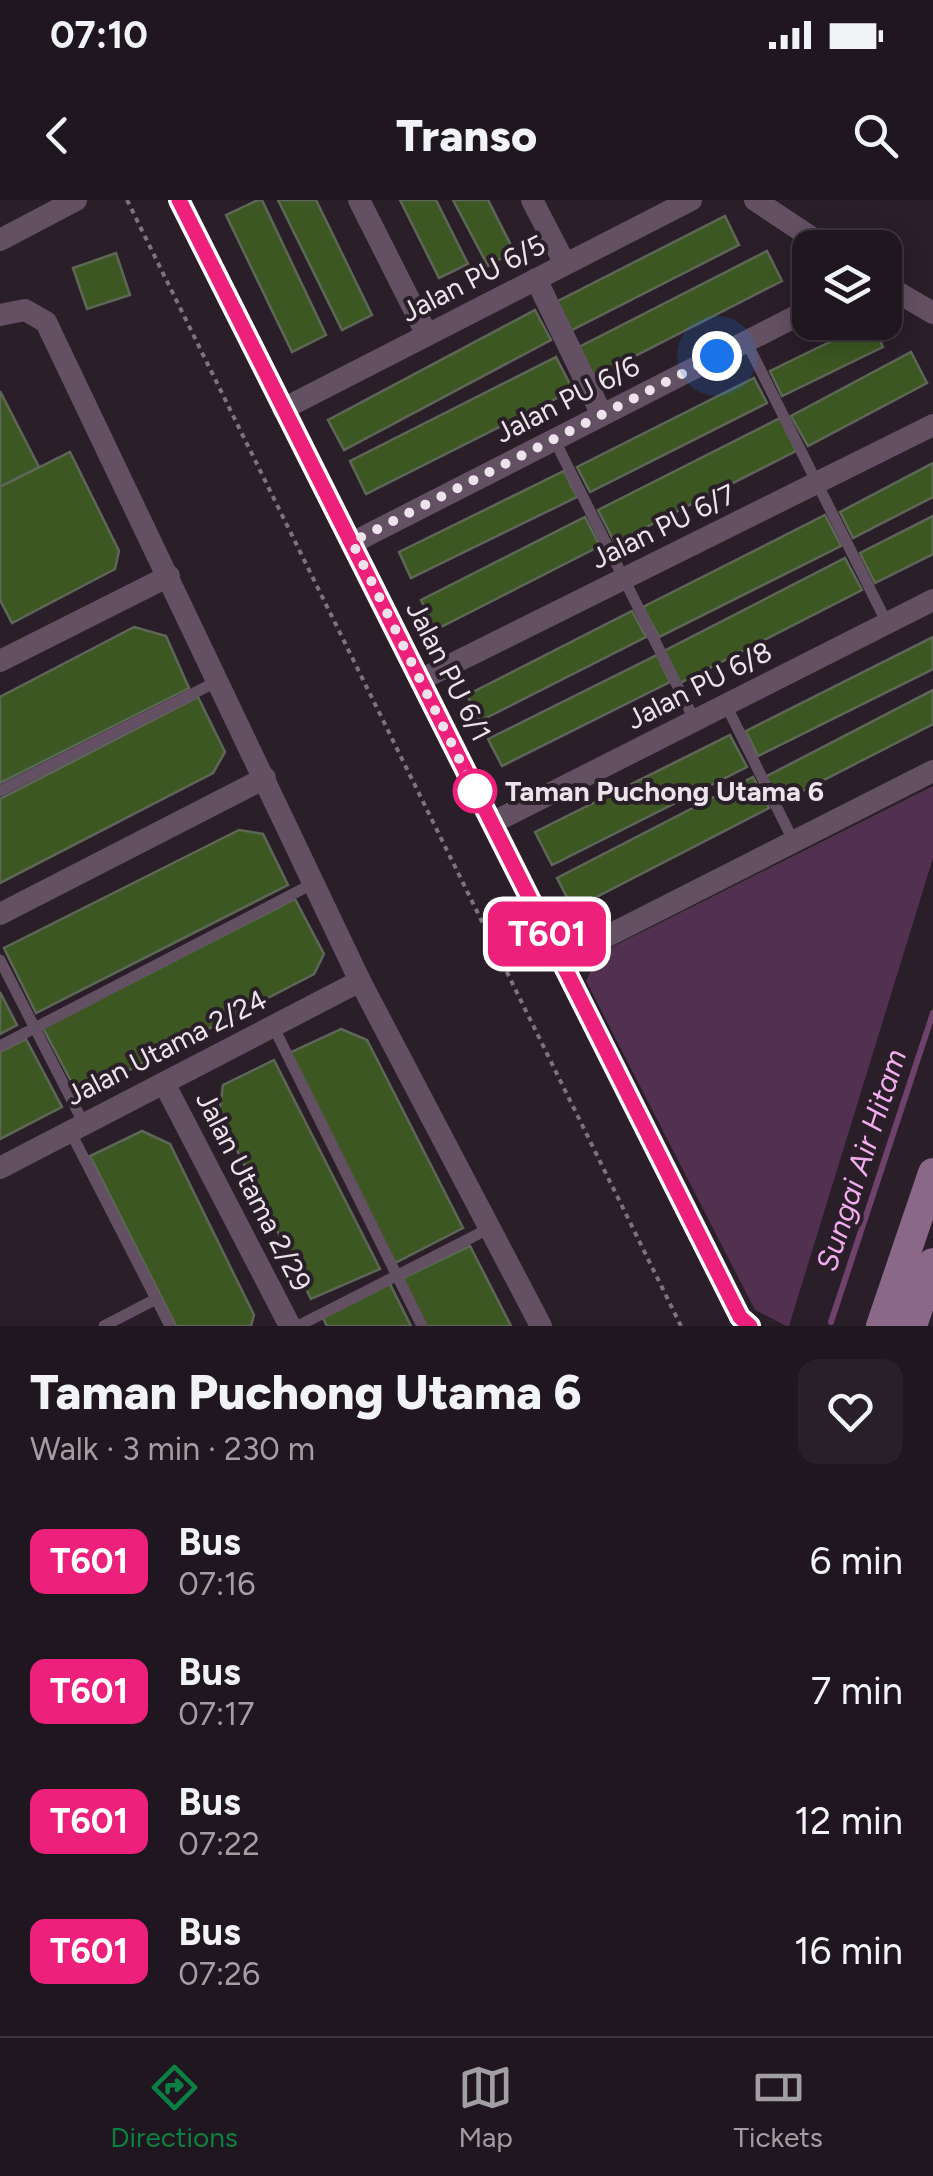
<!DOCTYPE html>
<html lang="en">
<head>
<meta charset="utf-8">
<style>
	body { margin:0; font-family:Figtree,sans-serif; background:#281f28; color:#f1f3f6; height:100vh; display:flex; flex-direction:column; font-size:38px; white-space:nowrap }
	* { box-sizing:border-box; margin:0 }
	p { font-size:32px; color:#a29fa4 }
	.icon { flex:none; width:55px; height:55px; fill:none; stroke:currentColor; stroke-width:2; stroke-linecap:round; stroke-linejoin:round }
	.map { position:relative; height:1126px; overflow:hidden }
	.details { display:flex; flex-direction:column; background:#20161f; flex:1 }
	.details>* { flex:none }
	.badge { padding:0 20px; border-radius:15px; font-size:35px; line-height:65px }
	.controls { position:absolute; left:792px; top:30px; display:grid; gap:20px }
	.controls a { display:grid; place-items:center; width:110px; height:110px; border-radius:20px; background:#20161f; box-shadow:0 5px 25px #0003,0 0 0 2px #3d353d; font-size:50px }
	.you { position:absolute; width:50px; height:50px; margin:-25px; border:8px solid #fff; border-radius:50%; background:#1a73e8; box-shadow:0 0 0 15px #1a73e833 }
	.map>.badge { position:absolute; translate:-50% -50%; box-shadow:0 0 0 5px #fff }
	.round { display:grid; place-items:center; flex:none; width:105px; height:105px; border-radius:20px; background:#281f28 }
	.headline { display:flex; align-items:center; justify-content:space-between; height:170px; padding:0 30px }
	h1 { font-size:48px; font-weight:800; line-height:75px }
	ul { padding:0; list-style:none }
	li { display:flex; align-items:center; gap:30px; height:130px; padding:0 30px }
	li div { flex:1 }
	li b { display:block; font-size:38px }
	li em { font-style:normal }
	li .badge { min-width:110px; font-weight:700; text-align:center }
	.status { display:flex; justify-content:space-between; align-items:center; height:70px; padding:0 50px; background:#20161f; direction:ltr }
	.status svg { height:28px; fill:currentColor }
	header { display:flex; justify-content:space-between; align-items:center; height:130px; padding:0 30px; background:#20161f; font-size:45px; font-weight:800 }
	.tab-bar { display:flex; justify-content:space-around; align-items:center; height:140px; border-top:2px solid #3d353d; background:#20161f; font-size:28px; color:#a29fa4 }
	.tab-bar a { display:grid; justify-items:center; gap:5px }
	.tab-bar .selected { color:#0b8043 }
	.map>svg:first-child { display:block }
</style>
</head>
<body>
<div class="status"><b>07:10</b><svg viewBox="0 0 49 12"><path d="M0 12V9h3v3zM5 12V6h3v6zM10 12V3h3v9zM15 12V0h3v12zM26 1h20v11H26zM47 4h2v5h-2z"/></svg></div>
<header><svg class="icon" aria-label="back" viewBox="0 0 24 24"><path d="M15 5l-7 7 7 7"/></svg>Transo<svg class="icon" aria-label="search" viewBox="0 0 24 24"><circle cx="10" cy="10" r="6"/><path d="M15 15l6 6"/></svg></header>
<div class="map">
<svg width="933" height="1126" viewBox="0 0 933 1126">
	<rect width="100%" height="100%" fill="#2a1e29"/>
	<polygon fill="#51314f" points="933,586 933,658 789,1126 786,1126 755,1110 586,781 600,753"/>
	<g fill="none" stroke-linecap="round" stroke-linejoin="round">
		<polyline stroke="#6f426c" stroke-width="6" points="831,1122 933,813"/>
	</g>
	<g fill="#3c5722" stroke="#5e6757" stroke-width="2.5">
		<polygon points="258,0 262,0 326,135 292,152 226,15"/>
		<polygon points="278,0 316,0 372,115 342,130"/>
		<polygon points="400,0 436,0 468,64 439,78"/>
		<polygon points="453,0 488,0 514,51 488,66"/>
		<polygon points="725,16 739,45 568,132 554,103"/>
		<polygon points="767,51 782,81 592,178 577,148"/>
		<polygon points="116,53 130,95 87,109 73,68"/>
		<polygon points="535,110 551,140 344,250 328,220"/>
		<polygon points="871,122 883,147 782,196 770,171"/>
		<polygon points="911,152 927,183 808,246 791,216"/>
		<polygon points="556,157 573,190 366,294 350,261"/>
		<polygon points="754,178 767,203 590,292 577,267"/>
		<polygon points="0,191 39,267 0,287"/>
		<polygon points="780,218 796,251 615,343 598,310"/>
		<polygon points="70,252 119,351 115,369 12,423 0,400 0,287"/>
		<polygon points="933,263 933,297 853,338 840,312"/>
		<polygon points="564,271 577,297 411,378 399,352"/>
		<polygon points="825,315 841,346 659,437 643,407"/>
		<polygon points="933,316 933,354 875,383 860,353"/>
		<polygon points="585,317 600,346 435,430 421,400"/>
		<polygon points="845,358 862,390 680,483 664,451"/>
		<polygon points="632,411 646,437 480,521 467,495"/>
		<polygon points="134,427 166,436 189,488 0,583 0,497"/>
		<polygon points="933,437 933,469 758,556 746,531"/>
		<polygon points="657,455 670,482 502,566 488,539"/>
		<polygon points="933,490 933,524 779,603 765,577"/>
		<polygon points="198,497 225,552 213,573 0,683 0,599"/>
		<polygon points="730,535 747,567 552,665 535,632"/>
		<polygon points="753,577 769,608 573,709 557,678"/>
		<polygon points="239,630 263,634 288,685 36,813 4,748"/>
		<polygon points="295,699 324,754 314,774 79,896 43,828"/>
		<polygon points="0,792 17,825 0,834"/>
		<polygon points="341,829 367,840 463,1028 393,1064 289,853"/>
		<polygon points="26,839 62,907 0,939 0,852"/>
		<polygon points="274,860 380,1069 311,1099 219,914 223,885"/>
		<polygon points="142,931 170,944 254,1115 251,1126 176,1126 90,956"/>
		<polygon points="470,1046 511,1126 426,1126 403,1078"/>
		<polygon points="390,1084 411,1126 327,1126 323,1118"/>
	</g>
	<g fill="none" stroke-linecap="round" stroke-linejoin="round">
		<polyline stroke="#7d737c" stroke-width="4" stroke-dasharray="5 5" stroke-linecap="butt" points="127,0 681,1126"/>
		<g stroke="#645063" stroke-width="11">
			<polyline points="746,141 887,423"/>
			<polyline points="554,239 695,521"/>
			<polyline points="726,505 793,640"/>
			<polyline points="0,591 218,481"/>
			<polyline points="0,760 84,924"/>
			<polyline points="273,826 422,1126"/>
			<polyline points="0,846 314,683"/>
			<polyline points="70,931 170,1126"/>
			<polyline points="104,1126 156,1099"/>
			<polyline points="298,1126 490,1028"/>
		</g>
		<g stroke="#645063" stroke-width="22">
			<polyline points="179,0 740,1117 750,1126"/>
			<polyline points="359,0 427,135"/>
			<polyline points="532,0 565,64"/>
			<polyline points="755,0 827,48"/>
			<polyline points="0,40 76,0"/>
			<polyline points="536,79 602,215"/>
			<polyline points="885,85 933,113"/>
			<polyline points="0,115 25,110 46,122 360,781 541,1126"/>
			<polyline points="283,209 691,0"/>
			<polyline points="352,343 810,109"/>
			<polyline points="0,461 169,376"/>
			<polyline points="420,480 933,225"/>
			<polyline points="492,623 933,400"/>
			<polyline points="0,714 265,578"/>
			<polyline points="560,760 933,571"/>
			<polyline points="164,883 290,1126"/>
			<polyline points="0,968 360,781"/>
		</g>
		<g stroke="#896987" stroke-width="30">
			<polyline points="881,1126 933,973"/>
			<polyline points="912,1126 933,1063"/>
		</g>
	</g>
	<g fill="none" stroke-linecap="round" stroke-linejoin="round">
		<g stroke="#fff" stroke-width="22">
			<polyline id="line" points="179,0 740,1117 750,1126"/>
		</g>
		<use href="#line" stroke="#ed207b" stroke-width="15"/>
		<polyline stroke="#ece3eb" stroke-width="10" stroke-dasharray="0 18" points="475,591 352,342 717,156"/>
	</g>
	<circle fill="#fff" stroke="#ed207b" stroke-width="5" cx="475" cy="591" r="20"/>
	<g text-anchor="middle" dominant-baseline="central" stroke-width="8" stroke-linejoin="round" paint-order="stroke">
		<g font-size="28" fill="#ece3eb" stroke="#2a1e29">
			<text transform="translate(473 78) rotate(-27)">Jalan PU 6/5</text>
			<text transform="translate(567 199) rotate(-27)">Jalan PU 6/6</text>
			<text transform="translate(663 326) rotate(-26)">Jalan PU 6/7</text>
			<text transform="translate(449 471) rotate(63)">Jalan PU 6/1</text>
			<text transform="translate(699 485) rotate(-27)">Jalan PU 6/8</text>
			<text transform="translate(166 847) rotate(-27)">Jalan Utama 2/24</text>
			<text transform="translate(254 991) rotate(63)">Jalan Utama 2/29</text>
		</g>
		<g font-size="28" font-weight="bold" fill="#ece3eb" stroke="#2a1e29" text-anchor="start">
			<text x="505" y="591">Taman Puchong Utama 6</text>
		</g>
		<g font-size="30" font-style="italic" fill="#f2adee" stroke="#2a1e29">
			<text transform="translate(861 960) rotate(-72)">Sungai Air Hitam</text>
		</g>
	</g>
</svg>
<div class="controls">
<a><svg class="icon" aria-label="layers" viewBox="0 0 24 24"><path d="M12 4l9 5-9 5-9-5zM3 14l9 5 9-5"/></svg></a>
</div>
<div class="you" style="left:717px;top:156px"></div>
<b class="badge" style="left:547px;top:734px;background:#ed207b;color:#fff">T601</b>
</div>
<section class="details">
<div class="headline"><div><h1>Taman Puchong Utama 6</h1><p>Walk · 3 min · 230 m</p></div><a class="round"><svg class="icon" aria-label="heart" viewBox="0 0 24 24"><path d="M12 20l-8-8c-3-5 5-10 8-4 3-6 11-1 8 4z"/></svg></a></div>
<ul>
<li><span class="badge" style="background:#ed207b;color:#fff">T601</span><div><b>Bus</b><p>07:16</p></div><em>6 min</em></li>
<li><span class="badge" style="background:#ed207b;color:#fff">T601</span><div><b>Bus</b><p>07:17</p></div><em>7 min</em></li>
<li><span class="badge" style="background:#ed207b;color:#fff">T601</span><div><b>Bus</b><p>07:22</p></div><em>12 min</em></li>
<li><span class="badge" style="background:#ed207b;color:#fff">T601</span><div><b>Bus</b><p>07:26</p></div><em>16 min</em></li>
</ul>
</section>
<nav class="tab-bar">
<a class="selected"><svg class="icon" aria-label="directions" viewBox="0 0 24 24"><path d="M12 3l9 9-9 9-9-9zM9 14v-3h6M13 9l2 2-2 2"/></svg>Directions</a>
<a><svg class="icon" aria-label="map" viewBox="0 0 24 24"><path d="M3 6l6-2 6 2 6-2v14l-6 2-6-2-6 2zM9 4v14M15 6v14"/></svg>Map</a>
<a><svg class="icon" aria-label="tickets" viewBox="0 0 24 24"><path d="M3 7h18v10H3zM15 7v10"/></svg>Tickets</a>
</nav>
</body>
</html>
